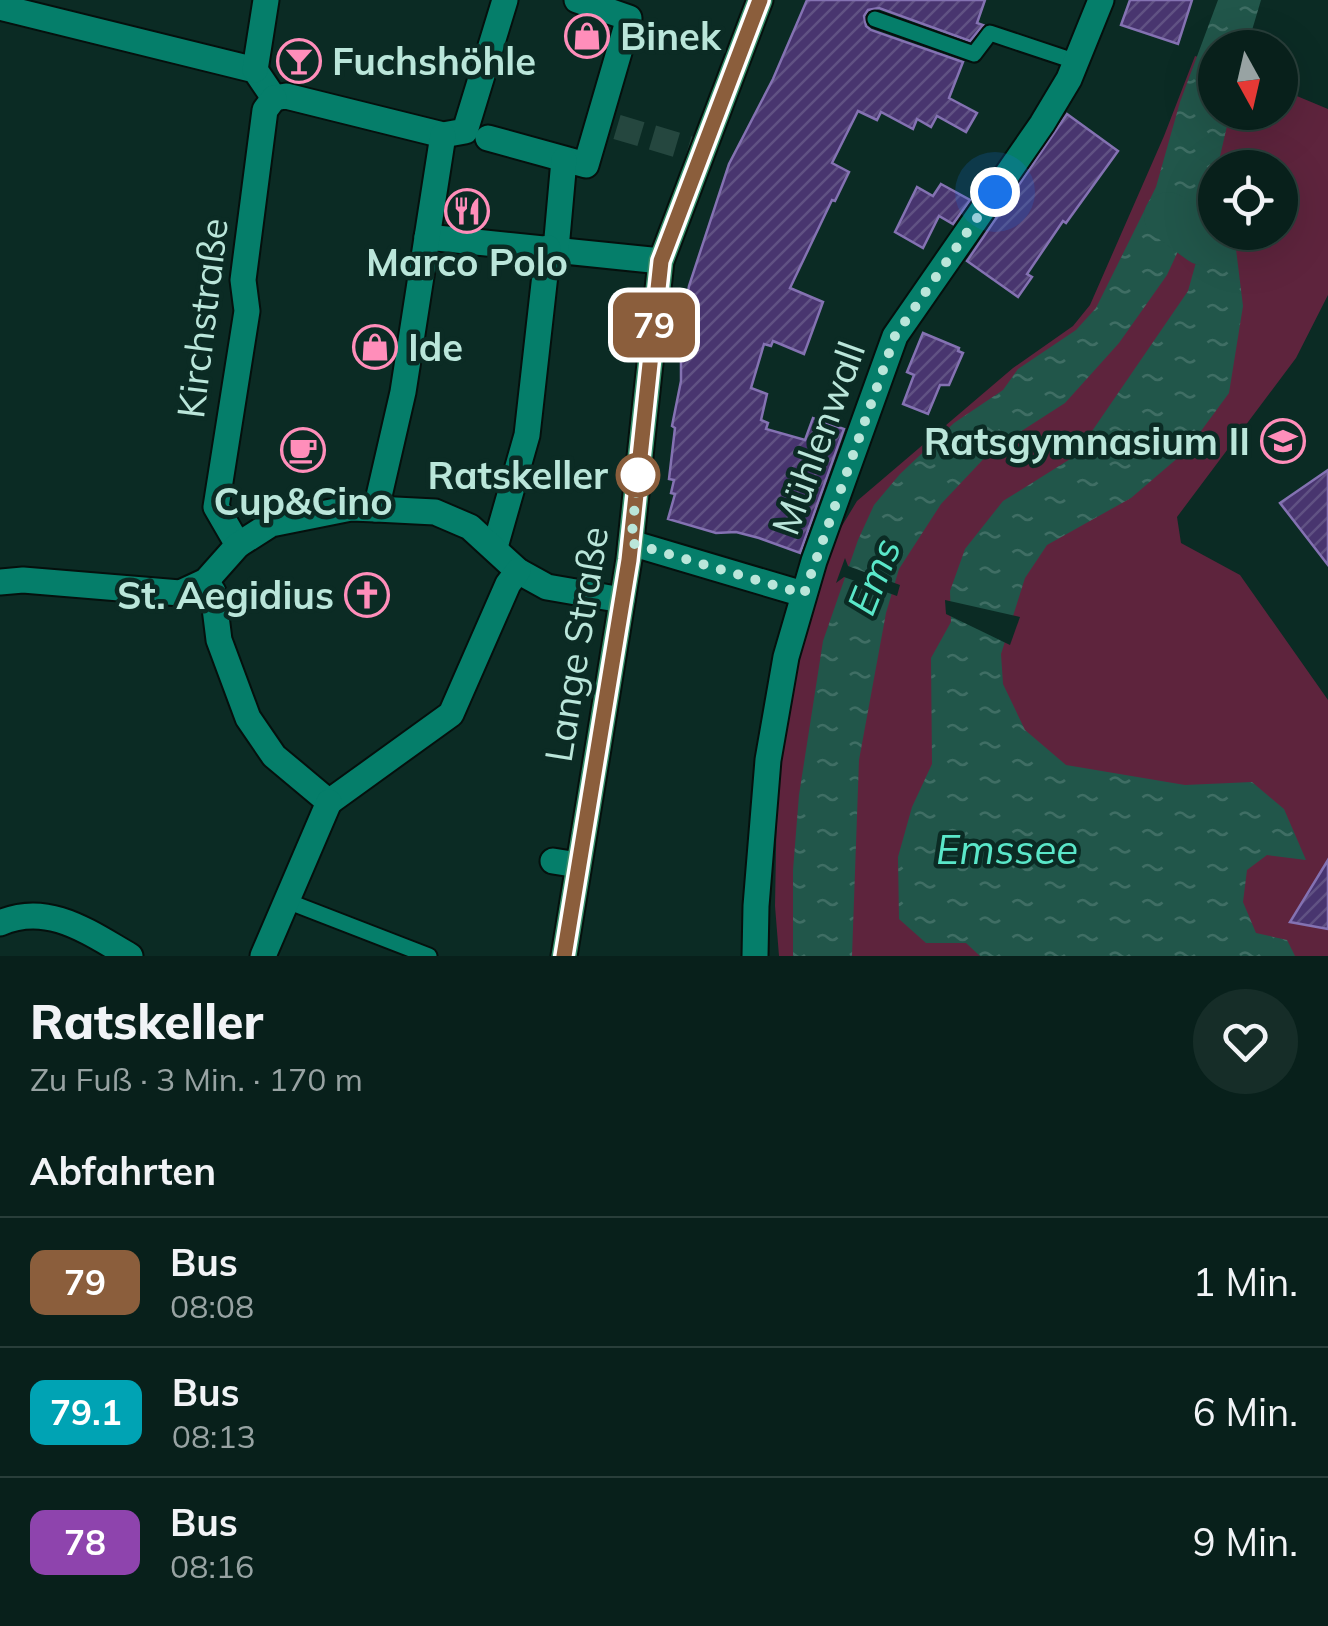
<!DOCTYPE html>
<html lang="de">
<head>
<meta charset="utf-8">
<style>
	body { margin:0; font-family:Mulish,sans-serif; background:#162d28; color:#f1f3f6; height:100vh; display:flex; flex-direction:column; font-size:38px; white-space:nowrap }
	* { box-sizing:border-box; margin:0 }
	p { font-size:32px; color:#98a3a3 }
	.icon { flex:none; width:55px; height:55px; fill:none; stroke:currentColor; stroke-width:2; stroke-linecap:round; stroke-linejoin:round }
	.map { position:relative; height:956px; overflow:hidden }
	.panel { display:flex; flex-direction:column; background:#08201b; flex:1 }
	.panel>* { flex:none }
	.badge { padding:0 20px; border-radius:15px; font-size:35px; line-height:65px }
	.needle { width:65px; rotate:172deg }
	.fabs { position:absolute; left:1198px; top:30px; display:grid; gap:20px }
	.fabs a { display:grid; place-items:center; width:100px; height:100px; border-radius:50%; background:#08201b; box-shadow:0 10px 40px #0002,0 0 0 2px #293e3a; font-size:50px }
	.you { position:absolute; width:50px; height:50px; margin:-25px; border:8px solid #fff; border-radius:50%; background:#1a73e8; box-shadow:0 0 0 15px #1a73e833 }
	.map>.badge { position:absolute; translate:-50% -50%; box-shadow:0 0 0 5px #fff }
	h2 { padding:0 30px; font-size:38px; line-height:90px }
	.round { display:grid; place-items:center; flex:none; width:105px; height:105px; border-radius:52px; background:#162d28 }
	.overview { display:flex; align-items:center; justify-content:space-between; height:170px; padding:0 30px }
	h1 { font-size:48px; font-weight:800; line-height:75px }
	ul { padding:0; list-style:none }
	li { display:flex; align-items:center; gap:30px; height:130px; padding:0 30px; border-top:2px solid #293e3a }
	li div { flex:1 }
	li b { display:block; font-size:38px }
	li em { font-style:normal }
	li .badge { min-width:110px; font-weight:700; text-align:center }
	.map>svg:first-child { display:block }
</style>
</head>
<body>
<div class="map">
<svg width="1328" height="956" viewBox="0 0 1328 956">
	<defs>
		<pattern id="water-ripples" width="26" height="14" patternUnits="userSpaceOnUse" patternTransform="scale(2.5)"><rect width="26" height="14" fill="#21564a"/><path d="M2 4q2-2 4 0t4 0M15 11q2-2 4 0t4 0" fill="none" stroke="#3f6e64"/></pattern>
		<pattern id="building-hatch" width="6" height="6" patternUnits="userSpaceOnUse" patternTransform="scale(2.5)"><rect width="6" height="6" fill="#48356f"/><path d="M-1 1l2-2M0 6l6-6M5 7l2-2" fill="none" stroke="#605283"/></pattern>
	</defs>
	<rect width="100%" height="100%" fill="#0b2b24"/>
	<path fill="#5e243d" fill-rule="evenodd" d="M 1195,56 L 1215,62 L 1215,112 L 1280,112 L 1280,89 L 1328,109 L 1328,295 L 1296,358 L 1177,517 L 1181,543 L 1240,575 L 1328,700 L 1328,956 L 779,956 L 775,906 L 777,792 L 788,682 L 828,549 L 857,501 L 1013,368 L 1073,326 L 1090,305 L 1164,136 ZM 1215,168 L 1280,168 L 1280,232 L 1215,232 Z"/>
	<g fill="url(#water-ripples)">
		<polygon points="1218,0 1261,0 1247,47 1215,48 1215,112 1230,113 1218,165 1167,275 1119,343 1065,403 992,450 941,504 899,569 886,613 859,760 852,956 793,956 793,870 799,795 823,641 858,540 874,505 900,474 954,423 1003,390 1018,369 1076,330 1096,308 1156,187 1180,102"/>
		<polygon points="1215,219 1215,232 1234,233 1243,306 1229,393 1187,450 1131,498 1047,545 1025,578 1001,654 1003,684 1025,730 1066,765 1185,785 1252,782 1284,809 1306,860 1267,855 1247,870 1243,902 1256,933 1287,940 1295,956 980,956 966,943 926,943 899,919 898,857 912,807 932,764 931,658 951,622 950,591 965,549 1003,501 1075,456 1188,291 1202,241"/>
	</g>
	<g fill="#0b2b24">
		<polygon points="845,558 848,566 900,585 897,596 844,577 836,583"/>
		<polygon points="945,600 1020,617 1010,645 946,614"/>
	</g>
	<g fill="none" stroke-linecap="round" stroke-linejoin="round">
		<polyline stroke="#21564a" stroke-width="48" points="1168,216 1202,241"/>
	</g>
	<g fill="url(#building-hatch)" stroke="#8472b2" stroke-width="2.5">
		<polygon points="807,0 985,0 977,23 983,25 970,41 879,8 868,10 864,16 866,26 871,30 963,62 949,98 977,113 966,132 937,116 931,127 917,119 913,129 881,112 877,120 858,111 832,163 849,172 835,201 832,200 790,288 823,302 804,354 773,341 771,346 764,344 751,388 767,394 761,420 768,423 766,429 805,440 813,418 844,429 800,553 759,538 736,532 716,533 668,519 675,494 671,493 674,480 669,479 675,428 672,426 681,381 681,332 689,286 729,164 773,79"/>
		<polygon points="1130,0 1192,0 1178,44 1121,25"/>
		<polygon points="1067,114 1118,151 1066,223 1063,221 1027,274 1032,277 1018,297 967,261"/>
		<polygon points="941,184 970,200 953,224 939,216 923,248 895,232 917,187 933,196"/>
		<polygon points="923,333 959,348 958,351 963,353 949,385 940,385 928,414 903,404 914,375 907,372"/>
		<polygon points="1328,470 1328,565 1280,503"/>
		<polygon points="1328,860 1328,929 1290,922"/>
	</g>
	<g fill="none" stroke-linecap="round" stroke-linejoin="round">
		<polyline stroke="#25473f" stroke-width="25" stroke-dasharray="25 12" stroke-linecap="butt" points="617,127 701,152"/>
		<g stroke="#05100d" stroke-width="19">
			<g id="lane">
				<polyline points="875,19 974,54 990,33 1077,62"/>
				<polyline points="287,901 429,956"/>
			</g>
		</g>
		<g stroke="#05100d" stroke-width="29">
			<g id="street">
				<polyline points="0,7 255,70 274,98"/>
				<polyline points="255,70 266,0"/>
				<polyline points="274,98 286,96 443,135 465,131 505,0"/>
				<polyline points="488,138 586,165 629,18 577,0"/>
				<polyline points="427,237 661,261"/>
				<polyline points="556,249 564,160"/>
				<polyline points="376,509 403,392 443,135"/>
				<polyline points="631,543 803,594"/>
				<polyline points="238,545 216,507 247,311 243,280 265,110 274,98"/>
				<polyline points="495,547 527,435 548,248"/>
				<polyline points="206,581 213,592 219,640 248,718 274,756 329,802"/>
				<polyline points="0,582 23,580 180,593 206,581 238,545 271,524 351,508 376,509 435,512 470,527 518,571 547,587 622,600"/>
				<polyline points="329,802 451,714 508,584 518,571"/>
				<polyline points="553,861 578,865"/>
				<path d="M 0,923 C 48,902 88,932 130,956"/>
				<polyline points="263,956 329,802"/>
				<polyline points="755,956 756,906 768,760 786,657 814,561 895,336 1042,124 1069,79 1101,0"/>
			</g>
		</g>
		<g stroke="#05100d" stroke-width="29">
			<polyline id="secondary" points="564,956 629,559 661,261 760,0"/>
		</g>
		<use href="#lane" stroke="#057e6a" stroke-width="15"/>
		<use href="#street" stroke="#057e6a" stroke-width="25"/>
		<use href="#secondary" stroke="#378f6b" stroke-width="25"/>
	</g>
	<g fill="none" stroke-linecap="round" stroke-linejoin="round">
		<g stroke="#fff" stroke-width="22">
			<polyline id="line" points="564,956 629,560 661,261 760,0"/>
		</g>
		<use href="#line" stroke="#8b5e3c" stroke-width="15"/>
		<polyline stroke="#bae6da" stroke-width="10" stroke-dasharray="0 18" points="638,475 631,543 804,594 895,336 995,192"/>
	</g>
	<defs>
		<g id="shop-ring" transform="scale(2.25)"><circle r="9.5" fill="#0b2b24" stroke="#ff8eba" stroke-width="1.5"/><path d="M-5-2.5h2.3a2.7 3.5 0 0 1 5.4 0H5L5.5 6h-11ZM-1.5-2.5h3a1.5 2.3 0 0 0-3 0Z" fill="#ff8eba"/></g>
		<g id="bar-ring" transform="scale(2.25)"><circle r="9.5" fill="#0b2b24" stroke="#ff8eba" stroke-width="1.5"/><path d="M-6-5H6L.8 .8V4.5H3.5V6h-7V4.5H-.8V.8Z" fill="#ff8eba"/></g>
		<g id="restaurant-ring" transform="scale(2.25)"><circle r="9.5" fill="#0b2b24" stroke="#ff8eba" stroke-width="1.5"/><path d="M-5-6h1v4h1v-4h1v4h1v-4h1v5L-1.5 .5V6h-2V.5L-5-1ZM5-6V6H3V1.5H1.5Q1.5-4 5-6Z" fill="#ff8eba"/></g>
		<g id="school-ring" transform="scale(2.25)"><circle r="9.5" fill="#0b2b24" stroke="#ff8eba" stroke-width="1.5"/><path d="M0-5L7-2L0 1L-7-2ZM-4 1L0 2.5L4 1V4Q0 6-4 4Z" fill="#ff8eba"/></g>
		<g id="cafe-ring" transform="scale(2.25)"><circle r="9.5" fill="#0b2b24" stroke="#ff8eba" stroke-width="1.5"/><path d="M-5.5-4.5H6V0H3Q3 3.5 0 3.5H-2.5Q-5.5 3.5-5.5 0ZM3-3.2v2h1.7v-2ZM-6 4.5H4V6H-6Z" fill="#ff8eba"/></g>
		<g id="church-ring" transform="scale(2.25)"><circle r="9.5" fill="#0b2b24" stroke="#ff8eba" stroke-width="1.5"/><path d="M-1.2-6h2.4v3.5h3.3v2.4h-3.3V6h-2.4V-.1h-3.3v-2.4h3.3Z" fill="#ff8eba"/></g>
	</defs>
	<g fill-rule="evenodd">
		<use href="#shop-ring" x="587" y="36"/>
		<use href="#bar-ring" x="299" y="61"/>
		<use href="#restaurant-ring" x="467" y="211"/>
		<use href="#shop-ring" x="375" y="347"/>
		<use href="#school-ring" x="1283" y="441"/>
		<use href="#cafe-ring" x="303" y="450"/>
		<use href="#church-ring" x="367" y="595"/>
	</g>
	<circle fill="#fff" stroke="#8b5e3c" stroke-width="5" cx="638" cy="475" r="20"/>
	<g text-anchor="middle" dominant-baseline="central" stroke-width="9" stroke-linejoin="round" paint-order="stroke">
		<g font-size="38" font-weight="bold" fill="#bae6da" stroke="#0b2b24" text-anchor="start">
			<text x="620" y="36">Binek</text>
			<text x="332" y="61">Fuchshöhle</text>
			<text x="467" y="262" text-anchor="middle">Marco Polo</text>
			<text x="408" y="347">Ide</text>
			<text x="1250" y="441" text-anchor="end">Ratsgymnasium II</text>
			<text x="303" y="501" text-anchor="middle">Cup&amp;Cino</text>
			<text x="334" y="595" text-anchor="end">St. Aegidius</text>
		</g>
		<g font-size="38" fill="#bae6da" stroke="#0b2b24">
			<text transform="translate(202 318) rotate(-83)">Kirchstraße</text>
			<text transform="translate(818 438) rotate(-70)">Mühlenwall</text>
			<text transform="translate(576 644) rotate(-81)">Lange Straße</text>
		</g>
		<g font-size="38" font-weight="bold" fill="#bae6da" stroke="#0b2b24" text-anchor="end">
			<text x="608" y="475">Ratskeller</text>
		</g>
		<g font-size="40" font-style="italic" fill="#5ae7c9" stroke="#0b2b24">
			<text transform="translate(873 576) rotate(-68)">Ems</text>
			<text x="1007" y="849">Emssee</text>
		</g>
	</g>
</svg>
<div class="fabs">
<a><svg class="needle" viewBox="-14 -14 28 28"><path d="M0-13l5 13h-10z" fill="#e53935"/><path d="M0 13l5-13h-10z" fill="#98a3a3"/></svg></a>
<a><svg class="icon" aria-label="locate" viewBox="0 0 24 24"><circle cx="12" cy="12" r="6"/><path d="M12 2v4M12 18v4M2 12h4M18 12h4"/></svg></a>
</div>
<div class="you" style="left:995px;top:192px"></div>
<b class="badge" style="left:654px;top:325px;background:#8b5e3c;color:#fff">79</b>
</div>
<section class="panel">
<div class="overview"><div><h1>Ratskeller</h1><p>Zu Fuß · 3 Min. · 170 m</p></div><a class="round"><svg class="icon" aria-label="heart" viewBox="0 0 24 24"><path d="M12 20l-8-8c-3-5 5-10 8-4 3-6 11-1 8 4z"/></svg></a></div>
<h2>Abfahrten</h2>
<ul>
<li><span class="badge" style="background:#8b5e3c;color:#fff">79</span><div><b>Bus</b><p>08:08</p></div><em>1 Min.</em></li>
<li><span class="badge" style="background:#00a3b4;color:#fff">79.1</span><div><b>Bus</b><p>08:13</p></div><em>6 Min.</em></li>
<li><span class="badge" style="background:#8e44ad;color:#fff">78</span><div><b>Bus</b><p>08:16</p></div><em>9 Min.</em></li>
</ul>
</section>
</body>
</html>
